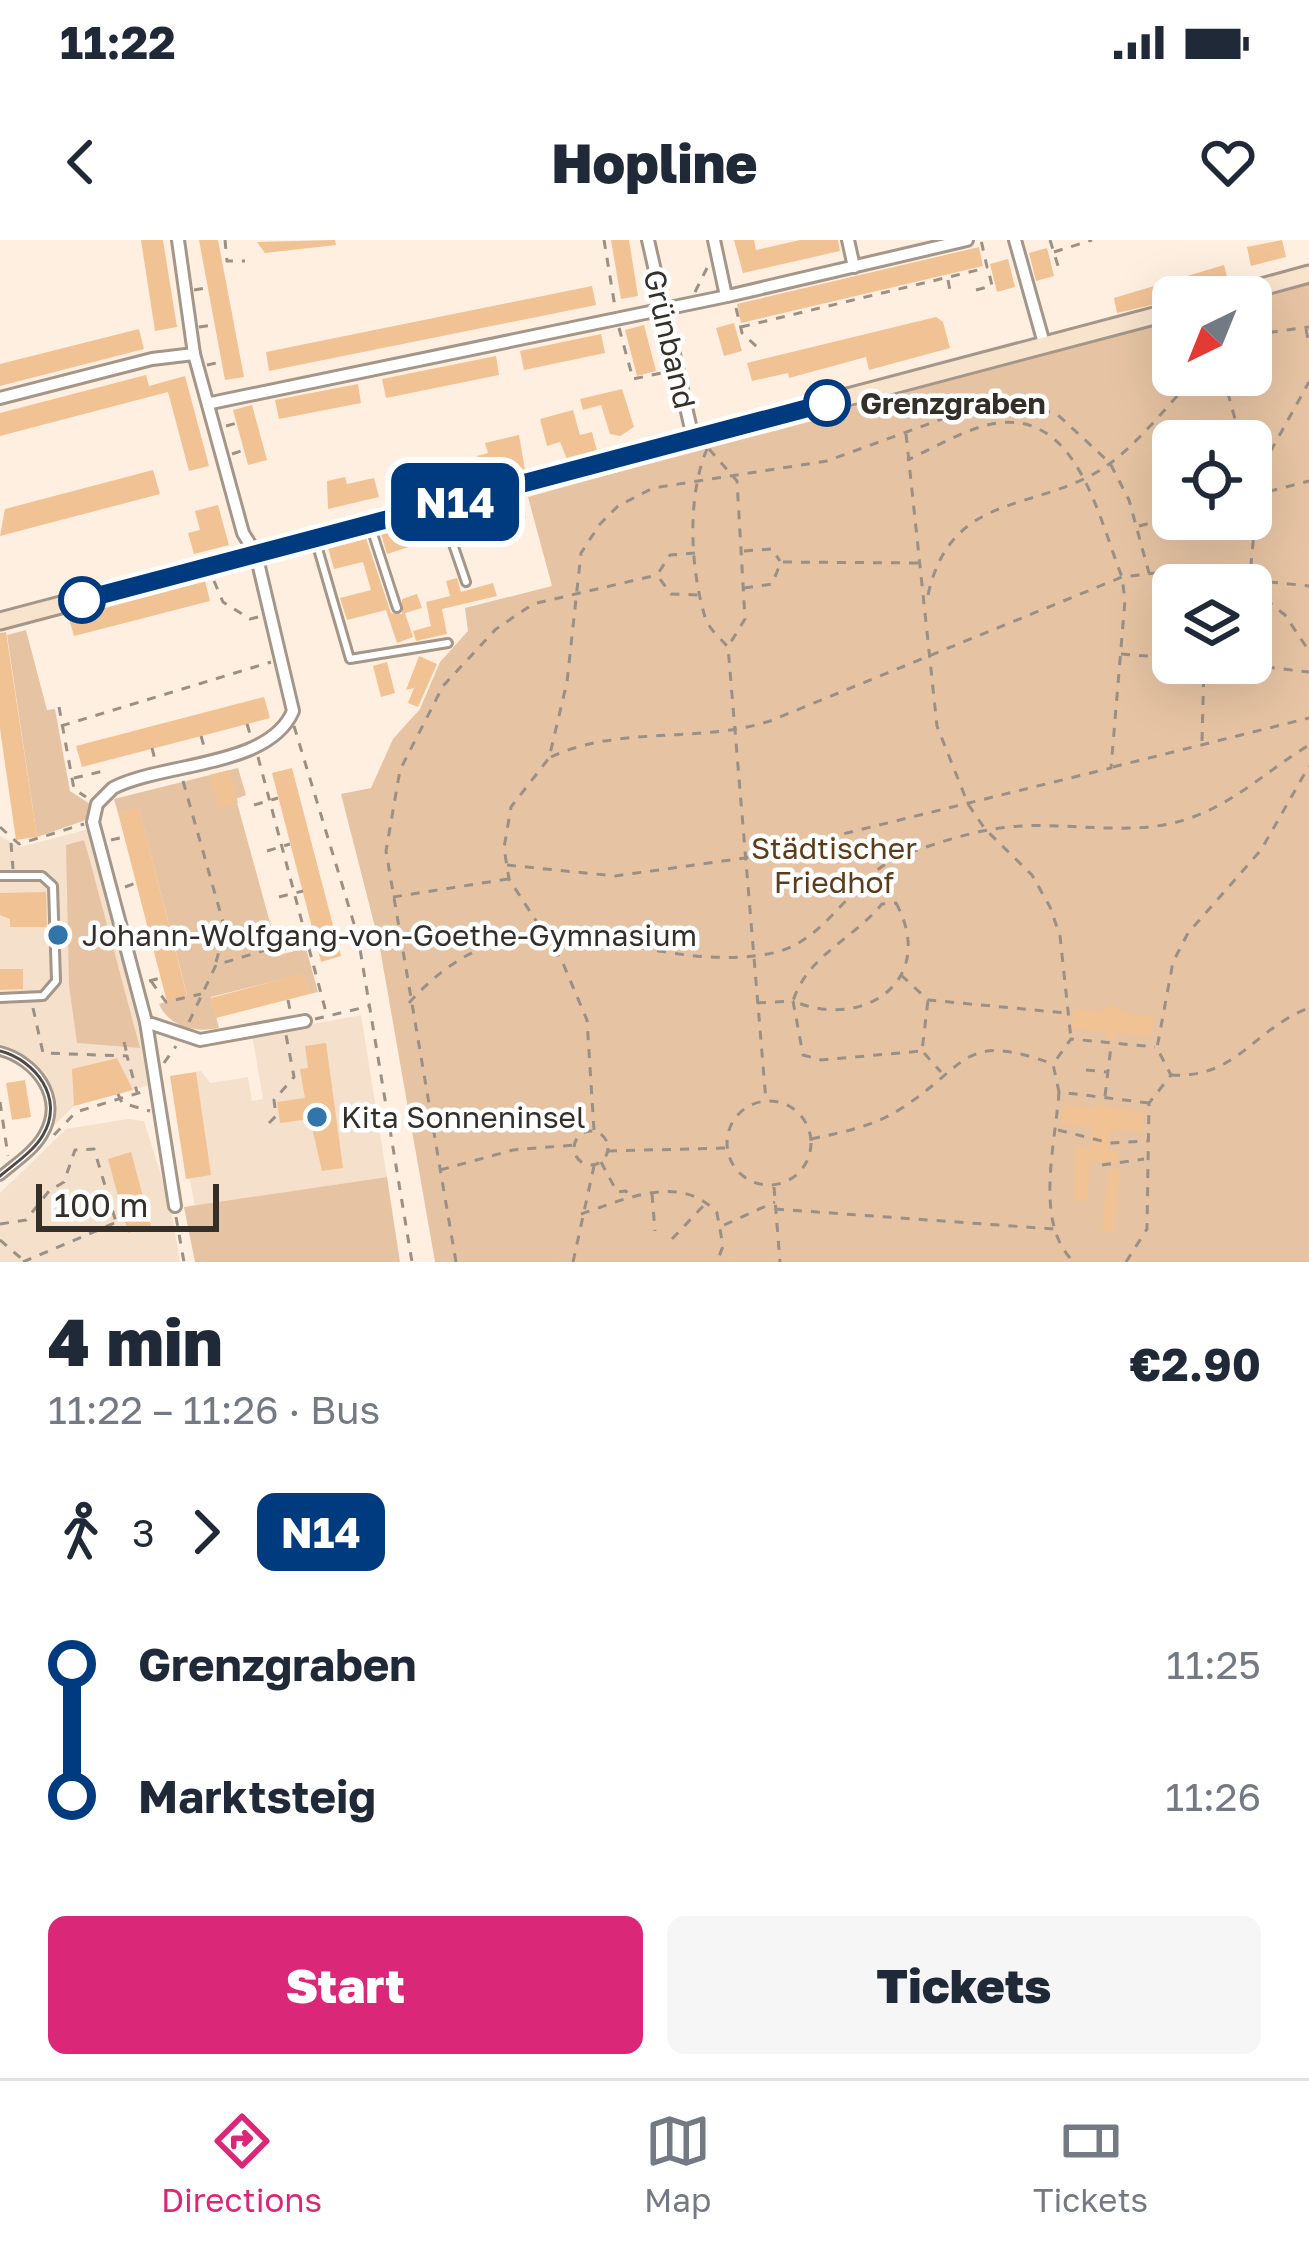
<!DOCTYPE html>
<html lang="en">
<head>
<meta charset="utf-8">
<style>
	body { margin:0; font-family:"Golos Text",sans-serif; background:#f6f6f7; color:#1f2937; height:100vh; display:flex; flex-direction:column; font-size:45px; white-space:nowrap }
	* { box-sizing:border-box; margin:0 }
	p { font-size:39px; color:#747a83 }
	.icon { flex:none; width:66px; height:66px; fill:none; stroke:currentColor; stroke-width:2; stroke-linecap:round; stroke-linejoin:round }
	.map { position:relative; height:1022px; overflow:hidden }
	.drawer { display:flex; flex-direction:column; background:#fff; flex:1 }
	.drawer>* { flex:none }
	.badge { padding:0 24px; border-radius:18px; font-size:42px; line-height:78px }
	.needle { width:78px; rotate:223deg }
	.fabs { position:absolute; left:1152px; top:36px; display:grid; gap:24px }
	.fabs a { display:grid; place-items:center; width:120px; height:120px; border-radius:18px; background:#fff; box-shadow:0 12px 48px #0002; font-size:60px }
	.scale { position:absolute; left:36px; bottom:30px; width:183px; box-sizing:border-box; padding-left:12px; border:6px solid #352f29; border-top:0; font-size:33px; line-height:42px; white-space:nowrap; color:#352f29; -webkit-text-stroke:9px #fff; paint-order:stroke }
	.map>.badge { position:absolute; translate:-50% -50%; box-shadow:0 0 0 6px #fff }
	.legs { display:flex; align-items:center; gap:18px; height:132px; padding:0 48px; font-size:39px }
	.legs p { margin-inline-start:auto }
	.overview { display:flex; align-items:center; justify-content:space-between; height:204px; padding:0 48px }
	h1 { font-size:66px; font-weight:800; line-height:90px }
	.action { display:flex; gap:24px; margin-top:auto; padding:24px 48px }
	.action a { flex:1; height:138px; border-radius:18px; background:#db2777; color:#fff; font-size:48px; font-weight:800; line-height:138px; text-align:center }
	.action a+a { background:#f6f6f7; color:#1f2937 }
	ul { padding:0 48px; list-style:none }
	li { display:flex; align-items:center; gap:42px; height:132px; font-size:45px }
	li i { display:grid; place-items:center; width:18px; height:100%; margin:0 15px; background:currentColor }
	li i::after { content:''; width:30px; height:30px; margin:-15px; border:9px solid; border-radius:50%; background:#fff }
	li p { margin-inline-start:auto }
	li:first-child i { background:linear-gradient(#0000 50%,currentColor 0) }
	li:last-child i { background:linear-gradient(currentColor 50%,#0000 0) }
	.status { display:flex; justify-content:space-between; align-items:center; height:84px; padding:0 60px; background:#fff; direction:ltr }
	.status svg { height:33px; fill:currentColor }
	header { display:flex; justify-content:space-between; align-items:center; height:156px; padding:0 48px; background:#fff; font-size:54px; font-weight:800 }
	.tab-bar { display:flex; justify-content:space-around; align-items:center; height:168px; border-top:3px solid #e0e1e3; background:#fff; font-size:33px; color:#747a83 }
	.tab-bar a { display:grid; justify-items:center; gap:6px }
	.tab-bar .on { color:#db2777 }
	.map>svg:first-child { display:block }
</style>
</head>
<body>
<div class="status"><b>11:22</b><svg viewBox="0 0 49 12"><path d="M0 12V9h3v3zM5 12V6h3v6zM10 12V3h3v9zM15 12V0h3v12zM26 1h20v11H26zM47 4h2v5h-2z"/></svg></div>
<header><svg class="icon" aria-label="back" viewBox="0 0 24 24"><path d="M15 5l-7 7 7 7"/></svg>Hopline<svg class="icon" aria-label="heart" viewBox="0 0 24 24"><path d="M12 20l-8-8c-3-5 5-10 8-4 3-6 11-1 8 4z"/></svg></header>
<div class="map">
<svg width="1309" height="1022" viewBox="0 0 1309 1022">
	<rect width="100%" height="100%" fill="#ffefe0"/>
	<g fill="#f5e0cc">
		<polygon points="89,589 140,782 147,846 133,850 116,818 73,829 74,866 51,888 54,865 45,836 29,818 0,804 0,596 20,607"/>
		<polygon points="361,775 387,937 195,966 170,836 201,831 210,843 248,837 252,861 263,859 252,795"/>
		<polygon points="128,879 144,881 170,964 180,1022 0,1022 0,953 66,889"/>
	</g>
	<g fill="#e6c4a3" fill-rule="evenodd">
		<path d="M 1309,41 L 1309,1022 L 435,1022 L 379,703 L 341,554 L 371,548 L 393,499 L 420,469 L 440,422 L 468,391 L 465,368 L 552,346 L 528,257 L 1173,78 L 1173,135 L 1251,135 L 1251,57 ZM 1173,201 L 1251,201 L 1251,279 L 1173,279 ZM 1173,345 L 1251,345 L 1251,423 L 1173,423 Z"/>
		<polygon points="26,390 47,470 55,469 70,551 90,564 86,580 37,597 7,395"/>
		<path d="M 238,528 L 246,555 L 236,559 L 279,715 L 306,708 L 318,752 L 310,754 L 304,734 L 211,757 L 219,788 C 195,793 169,787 159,764 L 187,755 L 139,569 L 118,573 L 114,559 Z"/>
		<polygon points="84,600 89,617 140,808 77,803 69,746 66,605"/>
		<polygon points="387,937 400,1022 195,1022 184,967"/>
	</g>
	<g fill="#f1c294">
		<polygon points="141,0 163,0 177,87 155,91"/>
		<polygon points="199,0 218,0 244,137 225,140"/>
		<polygon points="335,0 336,5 265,13 257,2"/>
		<polygon points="611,0 629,0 638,56 621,59"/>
		<polygon points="734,0 754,0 756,10 800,0 838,0 840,11 743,33"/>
		<polygon points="1282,0 1286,17 1251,26 1247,7"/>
		<polygon points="979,7 983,26 741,83 737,64"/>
		<polygon points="1047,8 1054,36 1036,41 1029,13"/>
		<polygon points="1008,19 1015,47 997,52 990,24"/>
		<polygon points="1224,25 1229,44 1216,50 1117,73 1114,58"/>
		<polygon points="592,46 596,65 269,131 266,112"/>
		<polygon points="936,77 943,82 950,108 869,130 866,117 789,138 788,133 752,141 747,123"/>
		<polygon points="734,83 742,111 724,116 716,88"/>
		<polygon points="644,85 656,131 637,136 625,90"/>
		<polygon points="139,89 144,109 0,146 0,124"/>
		<polygon points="601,94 605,113 524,130 520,111"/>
		<polygon points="496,116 499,135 386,158 382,139"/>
		<polygon points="146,135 149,146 185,136 209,226 189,231 168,152 0,196 0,173"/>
		<polygon points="358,144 361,163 279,179 275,160"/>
		<polygon points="622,149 634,187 620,196 610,194 601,165 583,170 580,159"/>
		<polygon points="252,165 267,220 248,225 233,170"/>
		<polygon points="573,170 580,195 592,192 597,211 567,219 560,202 547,206 540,179"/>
		<polygon points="519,195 525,230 399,263 394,246 471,225 478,222 477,216 488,213 485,203"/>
		<polygon points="153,230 160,254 0,296 5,269"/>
		<polygon points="345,237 347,244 374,238 379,257 328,269 327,241"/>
		<polygon points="512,260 517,277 457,293 451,276"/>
		<polygon points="218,265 229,305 194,314 188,293 200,290 195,271"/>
		<polygon points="406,288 412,306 387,314 381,294"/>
		<polygon points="366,298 391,373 402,374 402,359 417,354 422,368 405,373 413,397 397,403 386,370 347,380 340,358 371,350 363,322 334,329 328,308"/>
		<polygon points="457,338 461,352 493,343 497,356 442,369 447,394 416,401 413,391 431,386 426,362 450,356 446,341"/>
		<polygon points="205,341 210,361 74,396 68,376"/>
		<polygon points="6,392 37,597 16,600 0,489 0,393"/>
		<polygon points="419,416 437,424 418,467 408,463 414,448 406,450"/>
		<polygon points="387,422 395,453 381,457 373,426"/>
		<polygon points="264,457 270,478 82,527 76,506"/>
		<polygon points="292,528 341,716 321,722 272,533"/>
		<polygon points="229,530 238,563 218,568 210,535"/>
		<polygon points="139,568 187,756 167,762 118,573"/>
		<polygon points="46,652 47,687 10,687 10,679 0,675 0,653"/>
		<polygon points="0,729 23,729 23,749 0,750"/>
		<polygon points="305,733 310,754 216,778 211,758"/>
		<polygon points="1113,764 1125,774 1154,776 1152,796 1116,793 1115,799 1106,799 1106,792 1072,789 1074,769 1101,772"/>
		<polygon points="326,803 343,928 322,931 310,879 280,883 277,862 305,858 300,829 308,828 305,806"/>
		<polygon points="117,818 133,850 74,866 72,829"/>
		<polygon points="196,832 211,935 186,939 170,836"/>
		<polygon points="25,840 31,877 12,880 6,843"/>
		<polygon points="1095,864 1145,873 1143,892 1110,889 1108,910 1118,911 1117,923 1090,920 1087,961 1074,960 1075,906 1091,908 1093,887 1061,884 1060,871 1063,865 1094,868"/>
		<polygon points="131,912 151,986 128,993 108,919"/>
		<polygon points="1108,929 1120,930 1114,993 1102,991"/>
	</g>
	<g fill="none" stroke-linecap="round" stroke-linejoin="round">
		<g stroke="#a49688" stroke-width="12">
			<g id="lane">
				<polyline points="441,269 466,342"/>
				<polyline points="371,288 397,368"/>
				<polyline points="316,302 350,419 448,403"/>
				<polyline points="0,636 42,636 53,646 56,741 43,756 0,758"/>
				<path d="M 0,811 C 35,820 65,858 43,895 C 34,911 14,924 0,936"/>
			</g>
		</g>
		<g stroke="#a49688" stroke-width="16">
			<g id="street">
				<path d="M 178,0 L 194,114 L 243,293 L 256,314 L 293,471 C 269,528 163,522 113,548 L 97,564 L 93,582 L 146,782 L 200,800 L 305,781"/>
				<polyline points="648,0 693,198"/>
				<polyline points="714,0 726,56"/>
				<polyline points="848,0 854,27"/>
				<polyline points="1015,0 1045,107"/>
				<polyline points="0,158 152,119 194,114"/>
				<polyline points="211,163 732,55 967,0"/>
				<polyline points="146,782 175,966"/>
			</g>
		</g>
		<g stroke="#a49688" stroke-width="21">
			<g id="secondary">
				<polyline points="1225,57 1309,34"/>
				<polyline points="0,381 1173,71"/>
			</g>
		</g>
		<g stroke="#9b9085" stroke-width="3" stroke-dasharray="9 9" stroke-linecap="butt">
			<polyline points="225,0 227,21 245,21"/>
			<polyline points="604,0 615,67"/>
			<polyline points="1050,0 1059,29"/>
			<polyline points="1054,12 1092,0"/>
			<polyline points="948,40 951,56"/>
			<polyline points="194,50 206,48"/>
			<polyline points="976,50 992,46 988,28"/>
			<polyline points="695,52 707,28"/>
			<polyline points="736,68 742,93 757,107"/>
			<polyline points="199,87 213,85"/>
			<polyline points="741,87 982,29 987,27 981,0"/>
			<polyline points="619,88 633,139 666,132"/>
			<polyline points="1306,89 1309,105"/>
			<polyline points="1251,95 1309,87"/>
			<polyline points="207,125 221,122"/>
			<polyline points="1223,135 1241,201"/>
			<polyline points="226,186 237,183"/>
			<polyline points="906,194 937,486 968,564 985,589 1032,635 1050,667 1060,696 1071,799"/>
			<path d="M 707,209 C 687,256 690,327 705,377 C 708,388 720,398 728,407 L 766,861"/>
			<polyline points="709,209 737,241 745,379 729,405"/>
			<polyline points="232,214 244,210"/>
			<polyline points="1253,243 1309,142"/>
			<polyline points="1251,256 1309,241"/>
			<polyline points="506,282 525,276"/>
			<polyline points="1139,286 1173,277"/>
			<polyline points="744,311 772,309 780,321"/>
			<polyline points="695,313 670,315 657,335 671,354 700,355"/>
			<polyline points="1251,340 1309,346"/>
			<polyline points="214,341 223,362 250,379 258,377"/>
			<polyline points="1249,345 1257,262 1251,237"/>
			<polyline points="744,348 772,344 781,322 919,323"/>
			<polyline points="1251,348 1285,375 1309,411"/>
			<path d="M 928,355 C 952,246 1042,275 1112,222 C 1143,198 1169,163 1197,135"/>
			<polyline points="1121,414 1173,418"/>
			<polyline points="1230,423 1309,432"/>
			<polyline points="59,467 74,549 86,557"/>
			<polyline points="247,484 251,497"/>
			<polyline points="61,486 271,422"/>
			<polyline points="294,486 358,697 412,1022"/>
			<polyline points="201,496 206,513"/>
			<polyline points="1202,501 1204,423"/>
			<polyline points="152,508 155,520"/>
			<polyline points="258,517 327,776"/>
			<path d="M 551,517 C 619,485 699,504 770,481 L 1122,337 L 1172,331 L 1244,345"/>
			<polyline points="1113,527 1309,478"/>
			<polyline points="74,538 108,530"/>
			<polyline points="183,541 225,689 269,709"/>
			<polyline points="254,565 278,558"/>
			<polyline points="0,587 19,604 84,584"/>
			<polyline points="111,600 124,597"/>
			<polyline points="11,603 13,629"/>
			<polyline points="267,611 290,604"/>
			<path d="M 507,625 L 615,636 L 745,618 L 1111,528 L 1125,360 L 1122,337 C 1096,271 1074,155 977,188 C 953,196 930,210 907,220"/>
			<polyline points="125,647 136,643"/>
			<polyline points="279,657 303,651"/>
			<polyline points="393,657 508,639"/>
			<path d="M 896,663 C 938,740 864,791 793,761 C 808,715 852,700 882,664 Z"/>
			<polyline points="137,694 149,691"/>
			<polyline points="290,705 315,699"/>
			<polyline points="216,722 225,690"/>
			<polyline points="901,735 928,760 1066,773"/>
			<polyline points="149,741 161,738"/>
			<polyline points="151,741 166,762 201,754"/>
			<polyline points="288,760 290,770"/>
			<path d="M 409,763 C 526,632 633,737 768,714 C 830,704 852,632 906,614 C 943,601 981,588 1021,586 C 1073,583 1134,596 1184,580 C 1231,566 1268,530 1309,505"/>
			<polyline points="757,763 793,761 803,815 821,820 922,811 928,760"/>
			<polyline points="33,768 43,813 127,816 137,852"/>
			<polyline points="315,779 370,766"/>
			<polyline points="189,782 216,725 269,709 291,709"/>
			<polyline points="124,802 127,814"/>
			<polyline points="924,813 941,832"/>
			<polyline points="164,823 176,806"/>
			<polyline points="1086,830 1107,832"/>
			<path d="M 1171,835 C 1237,839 1253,789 1309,768"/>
			<path d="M 1059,852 C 1056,902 1033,984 1074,1022"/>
			<polyline points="118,854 122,863 150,871"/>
			<polyline points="1105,856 1111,806"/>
			<circle cx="769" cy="903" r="42"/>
			<polyline points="0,862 8,916"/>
			<polyline points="1149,863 1059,852 1053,824 1071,799 1155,807"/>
			<polyline points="269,883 276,876 274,860 294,837 286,795"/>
			<polyline points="594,890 587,780 562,721 509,639 504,608 511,567 549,518 567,442 581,313 600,284 618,266 653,248 827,221 986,163 1022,163 1058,175 1110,223 1129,260 1149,333"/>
			<polyline points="1058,890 1110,903 1148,901"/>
			<circle cx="591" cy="908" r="17"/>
			<polyline points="54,895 76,872 145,851"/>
			<path d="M 811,899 C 843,892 873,887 902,868 C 970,824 962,791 1053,824"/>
			<polyline points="608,911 726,908"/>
			<polyline points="601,922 617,952 626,951 629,956"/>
			<polyline points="1102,925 1144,919"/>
			<polyline points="440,930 513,910 574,905"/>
			<polyline points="774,947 780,1022"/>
			<polyline points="652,954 655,991"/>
			<polyline points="775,969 1054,989"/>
			<path d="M 581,974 C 623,960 681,932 717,973 L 723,1006 L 717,1022"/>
			<polyline points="176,977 184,1022"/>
			<polyline points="0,984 26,980 49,951 64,942 75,910 94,909 116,982"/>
			<polyline points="724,985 775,962"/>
			<polyline points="672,999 706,963"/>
			<polyline points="0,1000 23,1020"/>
			<polyline points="23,1022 124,979"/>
			<polyline points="456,1022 386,611 400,530 443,446 496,389 533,364 657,335"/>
			<polyline points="573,1022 594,926"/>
			<polyline points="1126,1022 1147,989 1149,863 1171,835 1157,808 1173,722 1188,693 1261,610 1309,526"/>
		</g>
		<use href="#lane" stroke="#fff" stroke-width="6"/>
		<use href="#street" stroke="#fff" stroke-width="10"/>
		<use href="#secondary" stroke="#f8e3cc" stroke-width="15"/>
		<path stroke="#514a43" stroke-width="3" d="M 0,811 C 35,820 65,858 43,895 C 34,911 14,924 0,936"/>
	</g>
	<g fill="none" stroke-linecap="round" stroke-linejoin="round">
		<g stroke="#fff" stroke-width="27">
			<polyline id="line-1" points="82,360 827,163"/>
		</g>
		<use href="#line-1" stroke="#003b80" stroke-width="18"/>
	</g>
	<g fill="#fff" stroke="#003b80" stroke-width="6">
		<circle cx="827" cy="163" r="21"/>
		<circle cx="82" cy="360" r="21"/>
	</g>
	<g fill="#3275ab" stroke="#fff" stroke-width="4.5">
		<circle cx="58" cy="695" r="12"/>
		<circle cx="317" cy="877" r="12"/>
	</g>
	<g text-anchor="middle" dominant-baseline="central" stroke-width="9" stroke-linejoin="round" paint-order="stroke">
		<g font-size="30" fill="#352f29" stroke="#fff">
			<text transform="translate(670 99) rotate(77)">Grünband</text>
		</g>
		<g font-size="30" font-weight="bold" fill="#352f29" stroke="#fff" text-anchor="start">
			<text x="860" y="163">Grenzgraben</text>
		</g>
		<g font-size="30" fill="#5c3c19" stroke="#fff">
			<text x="834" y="608">Städtischer<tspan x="834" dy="34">Friedhof</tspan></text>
		</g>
		<g font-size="30" fill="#352f29" stroke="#fff" text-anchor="start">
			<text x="82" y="695">Johann-Wolfgang-von-Goethe-Gymnasium</text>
			<text x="341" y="877">Kita Sonneninsel</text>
		</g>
	</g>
</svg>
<div class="fabs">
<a><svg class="needle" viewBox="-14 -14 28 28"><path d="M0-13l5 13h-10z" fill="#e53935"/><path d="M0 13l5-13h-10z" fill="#747a83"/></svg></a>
<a><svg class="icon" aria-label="locate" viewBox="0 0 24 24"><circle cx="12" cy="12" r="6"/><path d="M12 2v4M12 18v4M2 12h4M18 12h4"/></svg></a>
<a><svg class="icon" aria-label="layers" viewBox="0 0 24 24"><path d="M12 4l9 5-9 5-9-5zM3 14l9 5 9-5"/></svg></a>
</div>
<div class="scale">100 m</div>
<b class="badge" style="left:455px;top:262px;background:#003b80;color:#fff">N14</b>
</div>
<section class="drawer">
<div class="overview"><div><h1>4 min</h1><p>11:22 – 11:26 · Bus</p></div><b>€2.90</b></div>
<div class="legs"><svg class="icon" aria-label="walk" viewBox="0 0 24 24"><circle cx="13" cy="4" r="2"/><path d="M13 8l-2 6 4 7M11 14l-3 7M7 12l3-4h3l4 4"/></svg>3<svg class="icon" aria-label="forward" viewBox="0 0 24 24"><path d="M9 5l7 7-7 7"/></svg><b class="badge" style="background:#003b80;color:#fff">N14</b></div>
<ul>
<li><i style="color:#003b80"></i><b>Grenzgraben</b><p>11:25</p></li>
<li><i style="color:#003b80"></i><b>Marktsteig</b><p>11:26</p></li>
</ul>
<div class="action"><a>Start</a><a>Tickets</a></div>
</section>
<nav class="tab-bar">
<a class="on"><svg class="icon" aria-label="directions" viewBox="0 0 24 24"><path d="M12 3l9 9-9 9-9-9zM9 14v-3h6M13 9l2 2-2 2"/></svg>Directions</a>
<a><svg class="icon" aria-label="map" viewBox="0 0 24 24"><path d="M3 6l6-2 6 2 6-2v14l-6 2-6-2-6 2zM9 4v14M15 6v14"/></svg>Map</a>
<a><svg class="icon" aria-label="tickets" viewBox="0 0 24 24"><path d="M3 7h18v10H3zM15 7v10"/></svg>Tickets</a>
</nav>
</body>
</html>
